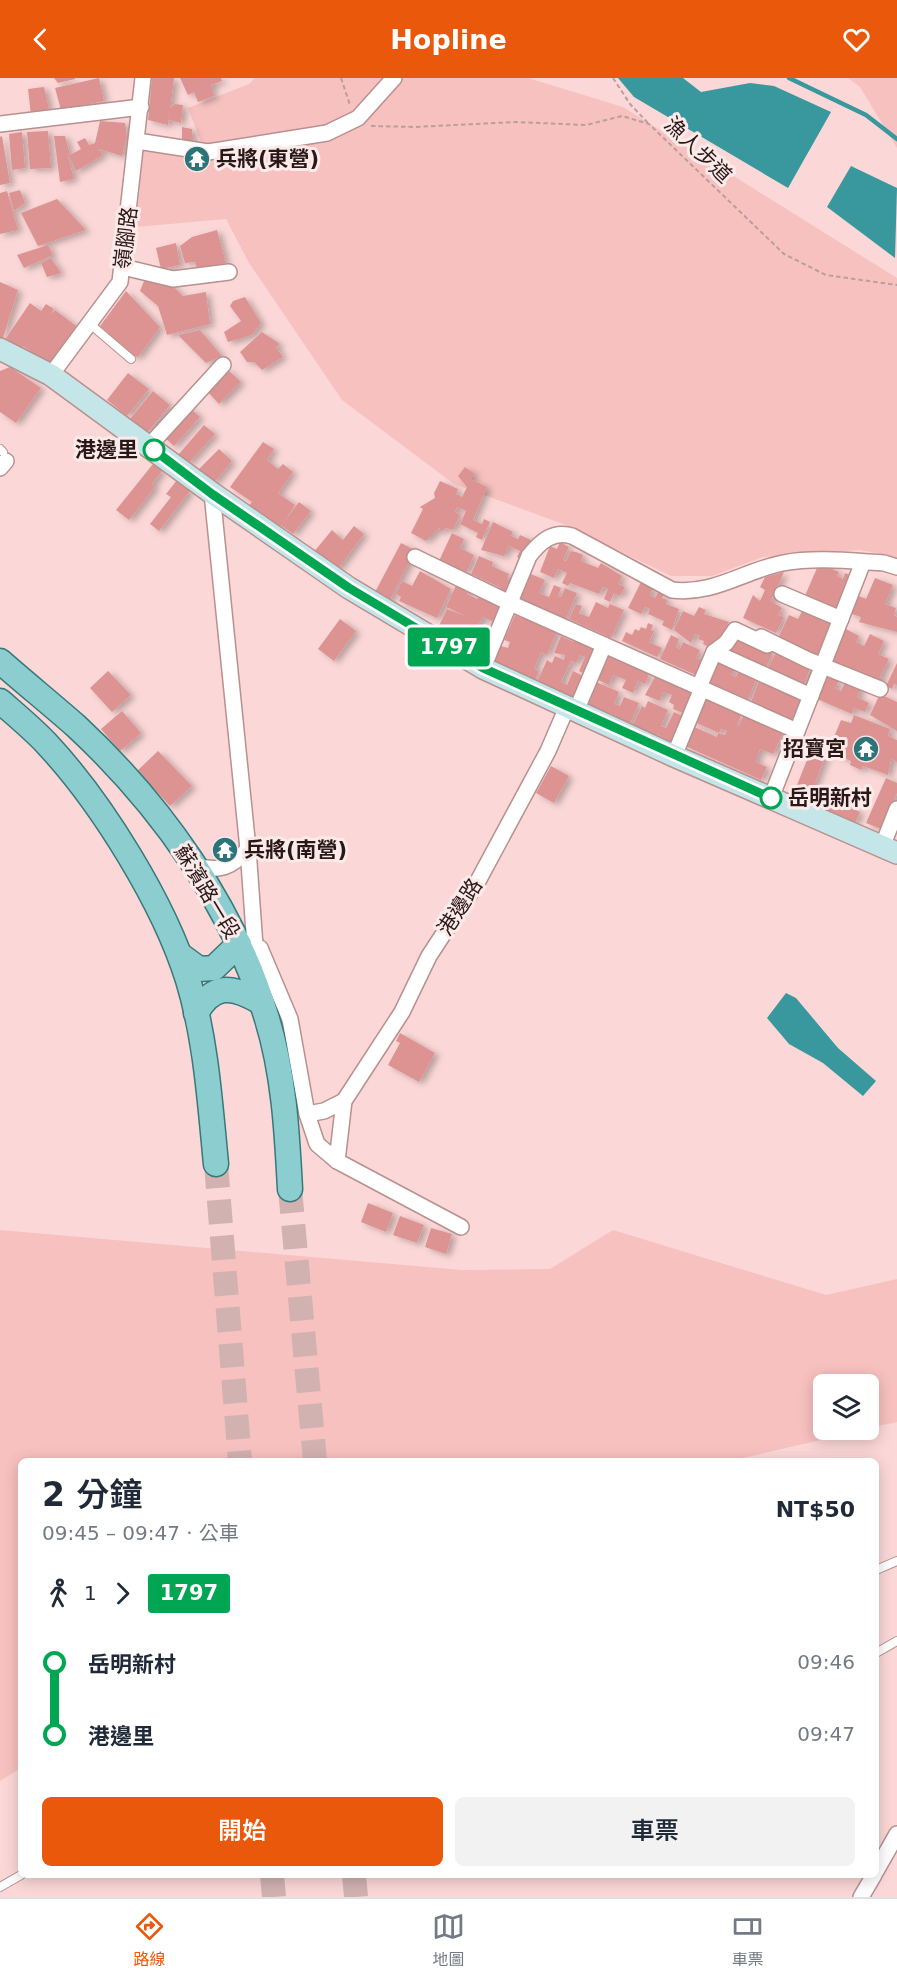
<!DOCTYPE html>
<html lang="zh-TW">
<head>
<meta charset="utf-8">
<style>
	body { margin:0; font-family:"DejaVu Sans","Noto Sans TC",sans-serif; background:#f2f2f3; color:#1f2937; height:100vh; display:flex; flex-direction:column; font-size:22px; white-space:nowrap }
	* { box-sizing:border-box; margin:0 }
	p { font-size:20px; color:#747a83 }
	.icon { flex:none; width:33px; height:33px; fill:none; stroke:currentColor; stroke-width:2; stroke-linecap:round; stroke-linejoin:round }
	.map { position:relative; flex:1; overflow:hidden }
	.drawer { position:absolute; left:18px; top:1380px; width:861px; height:420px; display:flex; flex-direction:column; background:#fff; border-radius:9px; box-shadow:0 3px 15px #0003 }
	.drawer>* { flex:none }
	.badge { padding:0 12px; border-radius:4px; font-size:21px; line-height:39px }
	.buttons { position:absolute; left:813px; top:1296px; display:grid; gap:12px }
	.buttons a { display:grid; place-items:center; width:66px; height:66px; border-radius:9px; background:#fff; box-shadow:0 3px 15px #0003; font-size:30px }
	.map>.badge { position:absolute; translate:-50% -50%; box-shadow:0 0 0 3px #fff }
	.legs { display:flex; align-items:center; gap:9px; height:66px; padding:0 24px; font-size:20px }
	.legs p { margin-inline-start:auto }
	.head { display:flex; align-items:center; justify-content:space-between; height:102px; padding:0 24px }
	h1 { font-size:33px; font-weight:600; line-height:45px }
	.primary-button { display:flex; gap:12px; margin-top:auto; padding:12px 24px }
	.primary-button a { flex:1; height:69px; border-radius:9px; background:#ea580c; color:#fff; font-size:24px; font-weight:600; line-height:69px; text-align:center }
	.primary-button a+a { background:#f2f2f3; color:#1f2937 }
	ul { padding:0 24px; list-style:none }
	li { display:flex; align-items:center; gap:21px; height:72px; font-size:22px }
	li i { display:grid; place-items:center; width:9px; height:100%; margin:0 8px; background:currentColor }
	li i::after { content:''; width:15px; height:15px; margin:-8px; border:4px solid; border-radius:50%; background:#fff }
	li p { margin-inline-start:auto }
	li:first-child i { background:linear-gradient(#0000 50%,currentColor 0) }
	li:last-child i { background:linear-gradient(currentColor 50%,#0000 0) }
	header { display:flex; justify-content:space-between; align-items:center; height:78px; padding:0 24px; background:#ea580c; color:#fff; font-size:27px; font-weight:600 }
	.tabs { display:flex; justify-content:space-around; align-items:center; height:84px; border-top:2px solid #e0e1e3; background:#fff; font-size:16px; color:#747a83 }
	.tabs a { display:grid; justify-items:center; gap:3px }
	.tabs .selected { color:#ea580c }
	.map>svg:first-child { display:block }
</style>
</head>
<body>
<header><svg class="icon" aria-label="back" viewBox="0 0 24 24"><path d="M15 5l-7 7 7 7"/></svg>Hopline<svg class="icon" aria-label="heart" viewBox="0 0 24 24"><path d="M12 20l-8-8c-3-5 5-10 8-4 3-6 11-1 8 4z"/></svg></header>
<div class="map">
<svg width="897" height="1819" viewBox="0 0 897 1819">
	<defs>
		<filter id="shadow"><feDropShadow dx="4.5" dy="2.5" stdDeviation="3" flood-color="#0004"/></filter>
	</defs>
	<rect width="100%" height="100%" fill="#fbd8d7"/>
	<g fill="#f7c1bf">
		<polygon points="255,0 528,0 623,29 897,200 897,479 860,472 763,479 712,498 671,498 563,446 454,406 342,322 249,185 226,141 136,149 144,68 207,80 188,30 249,6"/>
		<polygon points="848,0 897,0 897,70 860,9"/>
		<polygon points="0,1152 462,1192 550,1191 613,1152 826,1217 897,1201 897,1344 869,1350 868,1306 824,1306 824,1352 864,1352 730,1383 21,1383 21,1690 0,1703"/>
	</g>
	<g fill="#38989d">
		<polygon points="618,0 683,0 701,14 750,5 774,8 831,34 788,110 634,19"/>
		<polygon points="851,88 897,110 895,180 827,129"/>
		<polygon points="786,915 796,920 838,970 876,1003 863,1018 823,985 789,966 767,940"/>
	</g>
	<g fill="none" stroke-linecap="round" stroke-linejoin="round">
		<polyline stroke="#38989d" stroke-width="4.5" points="789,0 866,37 897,61"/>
	</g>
	<g fill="#dc9392" filter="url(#shadow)">
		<polygon points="54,0 75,0 75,1 58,5"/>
		<polygon points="99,0 104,23 61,32 55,10"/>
		<polygon points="152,0 174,0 168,47 148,42"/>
		<polygon points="180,0 221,0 222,3 211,7 214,18 198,24 194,14 188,17"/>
		<polygon points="44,9 49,31 31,37 28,11"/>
		<polygon points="175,26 183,27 181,45 169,42 170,30"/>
		<polygon points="100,43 125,45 127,59 122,78 99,71 103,77 76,93 67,75 74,101 60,104 54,58 65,58 70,77 81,71 77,64 85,60 89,67 95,65"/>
		<polygon points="182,49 192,51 194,70 182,66"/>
		<polygon points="48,53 51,90 30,91 27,54"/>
		<polygon points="22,54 25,90 12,92 9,56"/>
		<polygon points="2,58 10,105 0,107 0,59"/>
		<polygon points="20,112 25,125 14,133 9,115"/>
		<polygon points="7,113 18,152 0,156 0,115"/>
		<polygon points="57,121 86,152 38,168 21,135"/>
		<polygon points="217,152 226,185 197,191 195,184 185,185 180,168 192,159"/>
		<polygon points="176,165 180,187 161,191 156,170"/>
		<polygon points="48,167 53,177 24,190 17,177"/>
		<polygon points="51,180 61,195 47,199 41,185"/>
		<polygon points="146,198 172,207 183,218 206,214 210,246 167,257 158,228 140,213"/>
		<polygon points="0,204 18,212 2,263 0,261"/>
		<polygon points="126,213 160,249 138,279 131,277 100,248"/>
		<polygon points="245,219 261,245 252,257 228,264 224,254 241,243 230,228 233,223"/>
		<polygon points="30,225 41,233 46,226 54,231 50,237 55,232 79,250 51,288 23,268 21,271 6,260"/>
		<polygon points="200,252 222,278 206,285 178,257"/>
		<polygon points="262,254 280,266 276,269 283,279 262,292 254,284 247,284 240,274"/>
		<polygon points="10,289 41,310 16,345 0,334 0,293"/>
		<polygon points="226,290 241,304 219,326 206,312"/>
		<polygon points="128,295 149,311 127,338 107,322"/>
		<polygon points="153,313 170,327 147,355 130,341"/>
		<polygon points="189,329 200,339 174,368 163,358"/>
		<polygon points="204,347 215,356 188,386 178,377"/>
		<polygon points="263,364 274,371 267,382 278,391 283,386 293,394 278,415 295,427 283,445 299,424 311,433 293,456 281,447 278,452 247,430 252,424 230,409"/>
		<polygon points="219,371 232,383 214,405 198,392"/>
		<polygon points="153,386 162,393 152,406 155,409 129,442 116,432"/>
		<polygon points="465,389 475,396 470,401 487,409 473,442 482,446 484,441 490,444 482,462 476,459 478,455 460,446 466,433 457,429 455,434 460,437 453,452 446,450 441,454 439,450 426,463 411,455 423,431 420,429 435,420 434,415 440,403 458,411 456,416 462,419 467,409 458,398"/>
		<polygon points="177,402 190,413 159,453 150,446 171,419 166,416"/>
		<polygon points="493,444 513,454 511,458 518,461 520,457 531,462 523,482 517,479 520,473 509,468 504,478 481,472"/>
		<polygon points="354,448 364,456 337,492 313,475 332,452 343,462"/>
		<polygon points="452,455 464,461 460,470 474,477 467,494 462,492 461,495 438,485"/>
		<polygon points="560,464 569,469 563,482 566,483 571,473 576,474 583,477 581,483 598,490 601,485 622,498 618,506 625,509 620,518 614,515 610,524 604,521 608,511 603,509 599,516 570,505 568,508 562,505 567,495 558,491 554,500 540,494 550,468 557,471"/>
		<polygon points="401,465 415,472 389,524 374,516"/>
		<polygon points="479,478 493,484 492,488 509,496 507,501 513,504 506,518 498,515 501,510 471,496"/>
		<polygon points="828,489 839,494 837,498 843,501 845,495 853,498 838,535 804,520 817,490"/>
		<polygon points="420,493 451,511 437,540 399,523 401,519 396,516 402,503 412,508"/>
		<polygon points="784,494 771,523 782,530 778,537 784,539 776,555 743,540 753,517 760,523 765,512 760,509 765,499"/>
		<polygon points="531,496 545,502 539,515 549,519 554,507 561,510 558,518 561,519 565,510 577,515 565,543 519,523"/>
		<polygon points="875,500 893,507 885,526 896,530 894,537 897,539 897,554 859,544 861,539 849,535 856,517 866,521"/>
		<polygon points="641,504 653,510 650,517 655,520 658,514 664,517 662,520 667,522 666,526 679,531 672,552 662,547 664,543 648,536 650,531 645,529 641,536 628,530"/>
		<polygon points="457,505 469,511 467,516 477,521 479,516 502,526 494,544 483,539 478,548 483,550 481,553 489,557 482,570 470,565 468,571 436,554 447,531 468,539 446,529"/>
		<polygon points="596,524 608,530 610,526 624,532 611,560 569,541 576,526 582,528 579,535 589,539"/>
		<polygon points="699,529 706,532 704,536 729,544 720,563 715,561 711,570 703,566 704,563 698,561 700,558 695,556 691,565 674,552 683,533 694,538"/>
		<polygon points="803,531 834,544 816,583 778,560 789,537 798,541"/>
		<polygon points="523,535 558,551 547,577 541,574 534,591 539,593 535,602 530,600 528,604 493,586 501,568 508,570 510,564 504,562 515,537 521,540"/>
		<polygon points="340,541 356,553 334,583 318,571"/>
		<polygon points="648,545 653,547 651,552 654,553 649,564 662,570 657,579 622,563 626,554 632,557 635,551 639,553 641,549 646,551"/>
		<polygon points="846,551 859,558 856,564 864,568 870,556 884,563 878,576 889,581 880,599 883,601 881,606 831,583"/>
		<polygon points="671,557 679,561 676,569 680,571 683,564 700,572 696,580 703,582 696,597 660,581"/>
		<polygon points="561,558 574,564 576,559 598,569 585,596 579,593 585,579 580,577 576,585 571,583 561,604 567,607 573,593 585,599 575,621 537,604 547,582 552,585 555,578 564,582 565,577 554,575"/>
		<polygon points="737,558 773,573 764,595 727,579"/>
		<polygon points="783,574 810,590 803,611 765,595 776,575 782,578"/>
		<polygon points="716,576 735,589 732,597 736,599 740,590 758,598 747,623 704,605"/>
		<polygon points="608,578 626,586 627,582 645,590 643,593 649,596 645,606 638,603 633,615 622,610 626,602 613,597 609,607 598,602 597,599"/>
		<polygon points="897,585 897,607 894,606 892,611 886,608"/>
		<polygon points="108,593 131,617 112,634 90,610"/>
		<polygon points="657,595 668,600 666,604 678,609 679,605 698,613 688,637 673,631 674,627 669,624 672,617 663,614 660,623 645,617"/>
		<polygon points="826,597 839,603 835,610 841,613 846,601 862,608 857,619 869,625 865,634 854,630 852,636 817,621"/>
		<polygon points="761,598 808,619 796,645 751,624"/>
		<polygon points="596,604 619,614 614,626 620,628 624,619 639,625 629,648 614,642 616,638 600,631 598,635 585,629"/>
		<polygon points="703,615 714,620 712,624 718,627 720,622 731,628 729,632 741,637 737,647 739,648 745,634 766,643 764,647 769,650 771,645 783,655 773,676 760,671 756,684 767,689 761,702 685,668 692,648 717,659 718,655 725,657 727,653 721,651 719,655 690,642"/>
		<polygon points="880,616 897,624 897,653 870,637"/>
		<polygon points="648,623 668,632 661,648 666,650 674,634 687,640 674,667 657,656 655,659 632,648 642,628 645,630"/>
		<polygon points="122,633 141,655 120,673 101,651"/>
		<polygon points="854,637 890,651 888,658 897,662 897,684 891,681 888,697 863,688 861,692 850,687 851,683 835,676 839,666 832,664 841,642 851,645"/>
		<polygon points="811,672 826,677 808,723 793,717"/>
		<polygon points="158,673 192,708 170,728 137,693"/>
		<polygon points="551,688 569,698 554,725 536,715"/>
		<polygon points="886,700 897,705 897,715 881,751 866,745"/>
		<polygon points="818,716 860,734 855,745 813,728"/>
		<polygon points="400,955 435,975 419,1004 388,987 400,965 396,963"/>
		<polygon points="368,1125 393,1135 386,1154 361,1144"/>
		<polygon points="400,1138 424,1147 417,1165 393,1157"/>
		<polygon points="431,1150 452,1156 446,1176 425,1169"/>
	</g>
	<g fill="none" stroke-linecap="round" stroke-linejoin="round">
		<g stroke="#d1b2b1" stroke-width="24" stroke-dasharray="24 12" stroke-linecap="butt">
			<polyline points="216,1086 240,1383"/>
			<polyline points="290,1111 315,1383"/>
			<polyline points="272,1797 274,1819"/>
			<polyline points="354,1797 356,1819"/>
		</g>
		<g stroke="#b8908e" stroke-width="10">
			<g id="lane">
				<polyline points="90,246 131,281"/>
				<polyline points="0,371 3,374"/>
				<polyline points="876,1492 897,1483"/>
				<polyline points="876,1575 897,1563"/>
				<polyline points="0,1809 21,1797"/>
			</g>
		</g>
		<g stroke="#b8908e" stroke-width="18">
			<g id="street">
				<polyline points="0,46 141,29"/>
				<polyline points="137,63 208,74 327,55 358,40 394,0"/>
				<polyline points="123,189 173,201 229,194"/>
				<polyline points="51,297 120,204 143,0"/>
				<polyline points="149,368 223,287"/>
				<polyline points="0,390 6,383"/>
				<polyline points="212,415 248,771 257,896"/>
				<polyline points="415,479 510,525 797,653"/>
				<polyline points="782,516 841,541"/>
				<polyline points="761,559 808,582 880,611"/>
				<polyline points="714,574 726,565 735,552 767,567"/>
				<path d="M 483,590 L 529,478 C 540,464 553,452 572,458 L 672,512 C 714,517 743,493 783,485 C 815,479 851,483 884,485 L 897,489"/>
				<polyline points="699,609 714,574 811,618"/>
				<polyline points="576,633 604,567"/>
				<polyline points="674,678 702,610"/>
				<polyline points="771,720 863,484"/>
				<polyline points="882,769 897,731"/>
				<path d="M 195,787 C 219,795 232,789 248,771"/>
				<polyline points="260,870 290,941 307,1036 317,1066 337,1083 461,1149"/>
				<polyline points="307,1036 324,1033 344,1023"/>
				<polyline points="337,1083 344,1023 402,934 429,878 478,803 548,673 567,629"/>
				<polyline points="876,1793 897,1756"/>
				<polyline points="861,1819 874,1797"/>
			</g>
		</g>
		<g stroke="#b8908e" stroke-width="24">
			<polyline id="secondary" points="0,271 51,297 212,415 349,510 483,590 674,678 897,775"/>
		</g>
		<g stroke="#37787b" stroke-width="27">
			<g id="primary">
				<path d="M 0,583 C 25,605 51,626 76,648 C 161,727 234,829 267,941 C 284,996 287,1054 290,1111"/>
				<path d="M 0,623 C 16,637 33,651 47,666 C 102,725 164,825 188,902 C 206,961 210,1025 216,1086"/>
				<polyline points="180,877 199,891 214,890 239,866"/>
				<path d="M 196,935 C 213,906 231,907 259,923"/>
			</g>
		</g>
		<g stroke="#ba9e9d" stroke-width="2" stroke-dasharray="4.5 3" stroke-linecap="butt">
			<polyline points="341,0 350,27"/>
			<polyline points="613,0 630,26 648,45"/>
			<polyline points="371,48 415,49 516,44 586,47 622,38 649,46 784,176 826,197 897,207"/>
		</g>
		<use href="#lane" stroke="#fff" stroke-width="8"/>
		<use href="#street" stroke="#fff" stroke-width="15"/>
		<use href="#secondary" stroke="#c5e6e8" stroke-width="21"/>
		<use href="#primary" stroke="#8ccdd0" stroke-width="24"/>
	</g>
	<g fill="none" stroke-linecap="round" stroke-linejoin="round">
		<g stroke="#fff" stroke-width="14">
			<polyline id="line-1" points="154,372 212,416 349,510 483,590 771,720"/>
		</g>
		<use href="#line-1" stroke="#00a651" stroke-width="9"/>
	</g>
	<defs>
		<g id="temple-disc" transform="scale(1.35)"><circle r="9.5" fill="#2b757a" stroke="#fceae9"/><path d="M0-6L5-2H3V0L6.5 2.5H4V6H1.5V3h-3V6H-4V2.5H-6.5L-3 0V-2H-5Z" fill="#fff"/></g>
	</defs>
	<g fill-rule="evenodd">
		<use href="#temple-disc" x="197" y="81"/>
		<use href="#temple-disc" x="866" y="671"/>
		<use href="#temple-disc" x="225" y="772"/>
	</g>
	<g fill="#fff" stroke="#00a651" stroke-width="3">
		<circle cx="154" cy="372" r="10"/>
		<circle cx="771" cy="720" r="10"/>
	</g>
	<g text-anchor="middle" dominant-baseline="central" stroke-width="6" stroke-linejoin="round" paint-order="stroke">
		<g font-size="21" fill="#281918" stroke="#fceae9">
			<text transform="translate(698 72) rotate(44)">漁人步道</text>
			<text transform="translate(126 160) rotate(-83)">嶺腳路</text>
			<text transform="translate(207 814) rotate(59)">蘇濱路一段</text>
			<text transform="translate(460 829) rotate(-57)">港邊路</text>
		</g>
		<g font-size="21" font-weight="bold" fill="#281918" stroke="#fceae9" text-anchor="start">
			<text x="216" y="81">兵將(東營)</text>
			<text x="846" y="671" text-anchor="end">招寶宮</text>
			<text x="244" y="772">兵將(南營)</text>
		</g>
		<g font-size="21" font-weight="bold" fill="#281918" stroke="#fceae9" text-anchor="end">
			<text x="138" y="372">港邊里</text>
			<text x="788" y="720" text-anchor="start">岳明新村</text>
		</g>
	</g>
</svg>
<div class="buttons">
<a><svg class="icon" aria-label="layers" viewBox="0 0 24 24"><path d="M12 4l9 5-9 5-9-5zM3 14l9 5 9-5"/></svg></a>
</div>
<b class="badge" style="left:449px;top:569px;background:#00a651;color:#fff">1797</b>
<section class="drawer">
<div class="head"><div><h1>2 分鐘</h1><p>09:45 – 09:47 · 公車</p></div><b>NT$50</b></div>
<div class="legs"><svg class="icon" aria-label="walk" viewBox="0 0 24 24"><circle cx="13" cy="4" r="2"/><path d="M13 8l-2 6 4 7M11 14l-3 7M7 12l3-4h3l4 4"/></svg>1<svg class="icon" aria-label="forward" viewBox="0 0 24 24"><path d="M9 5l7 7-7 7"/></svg><b class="badge" style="background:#00a651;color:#fff">1797</b></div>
<ul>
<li><i style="color:#00a651"></i><b>岳明新村</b><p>09:46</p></li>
<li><i style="color:#00a651"></i><b>港邊里</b><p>09:47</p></li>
</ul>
<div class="primary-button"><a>開始</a><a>車票</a></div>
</section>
</div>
<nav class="tabs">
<a class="selected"><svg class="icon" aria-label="directions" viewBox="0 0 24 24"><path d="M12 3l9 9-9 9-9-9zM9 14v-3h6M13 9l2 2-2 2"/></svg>路線</a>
<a><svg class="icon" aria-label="map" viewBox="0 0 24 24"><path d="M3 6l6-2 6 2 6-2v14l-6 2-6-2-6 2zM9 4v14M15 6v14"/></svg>地圖</a>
<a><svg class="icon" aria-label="tickets" viewBox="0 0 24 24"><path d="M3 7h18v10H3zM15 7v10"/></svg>車票</a>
</nav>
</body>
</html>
